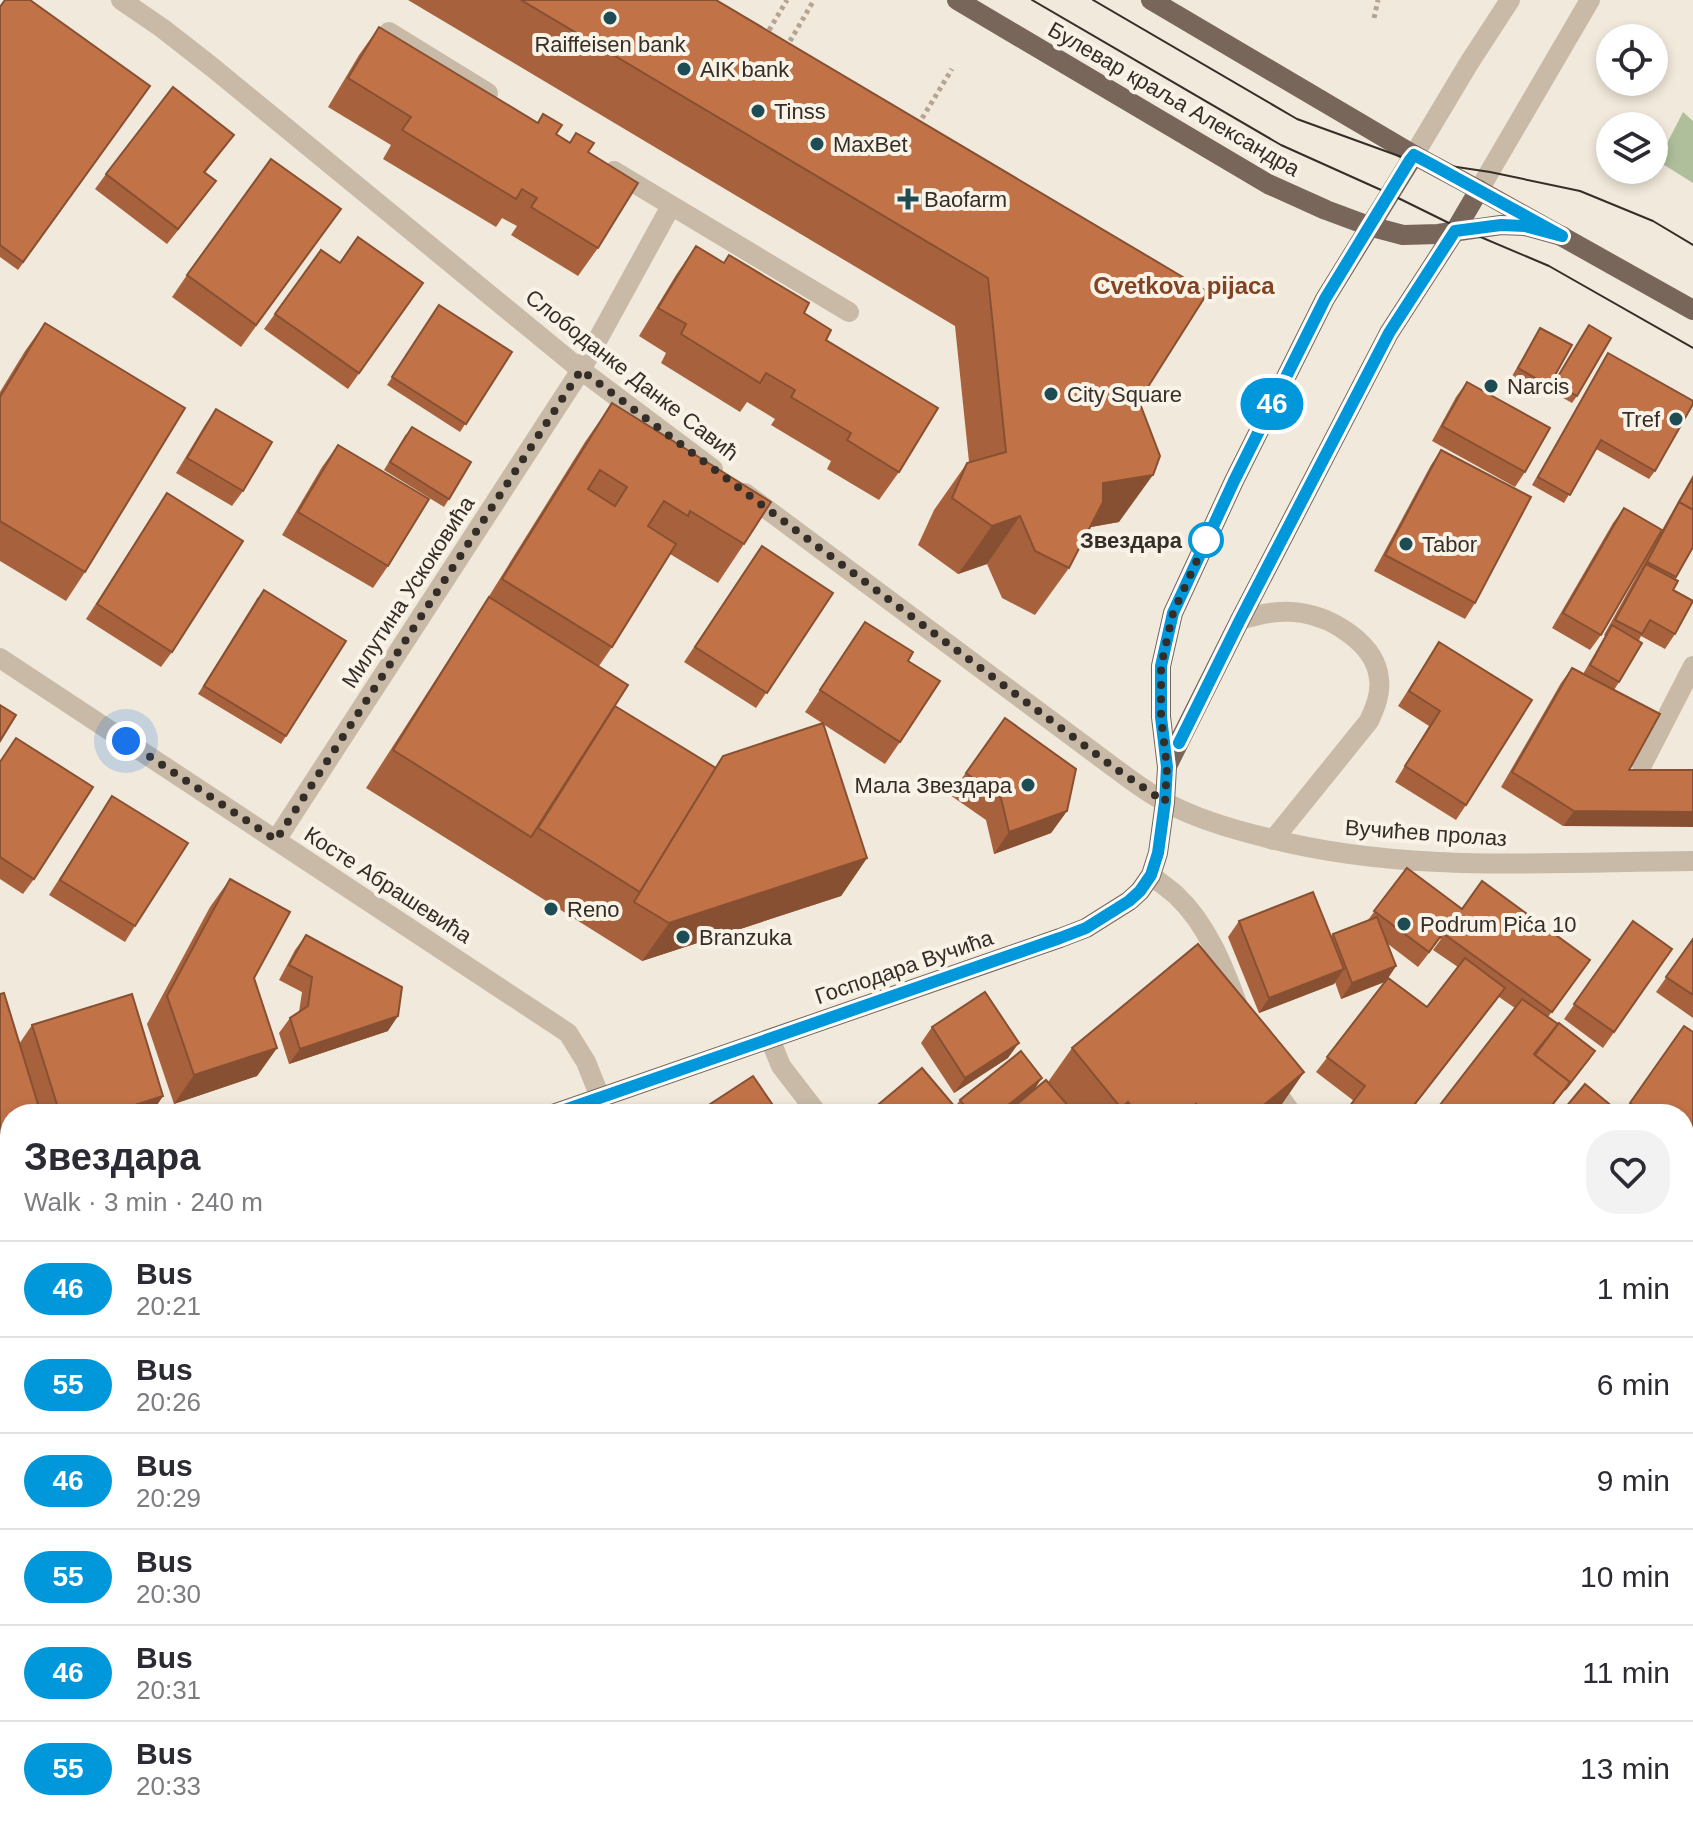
<!DOCTYPE html>
<html lang="en">
<head>
<meta charset="utf-8">
<style>
	body { margin:0; font-family:Helvetica,sans-serif; background:#f2f2f3; color:#2b2b33; height:100vh; display:flex; flex-direction:column; font-size:30px; white-space:nowrap }
	* { box-sizing:border-box; margin:0 }
	p { font-size:26px; color:#7c7c81 }
	.icon { flex:none; width:44px; height:44px; fill:none; stroke:currentColor; stroke-width:2; stroke-linecap:round; stroke-linejoin:round }
	.map { position:relative; flex:1; overflow:hidden }
	.side { position:absolute; left:0px; top:1104px; width:1694px; height:730px; display:flex; flex-direction:column; background:#fff; border-radius:32px 32px 0 0; box-shadow:0 4px 12px #0003 }
	.side>* { flex:none }
	.badge { padding:0 16px; border-radius:26px; font-size:28px; line-height:52px }
	.controls { position:absolute; left:1596px; top:24px; display:grid; gap:16px }
	.controls a { display:grid; place-items:center; width:72px; height:72px; border-radius:50%; background:#fff; box-shadow:0 4px 12px #0003; font-size:40px }
	.you { position:absolute; width:40px; height:40px; margin:-20px; border:6px solid #fff; border-radius:50%; background:#1a73e8; box-shadow:0 0 0 12px #1a73e833 }
	.map>.badge { position:absolute; translate:-50% -50%; box-shadow:0 0 0 4px #fff }
	.round { display:grid; place-items:center; flex:none; width:84px; height:84px; border-radius:32px; background:#f2f2f3 }
	.overview { display:flex; align-items:center; justify-content:space-between; height:136px; padding:0 24px }
	h1 { font-size:38px; font-weight:600; line-height:60px }
	ul { padding:0; list-style:none }
	li { display:flex; align-items:center; gap:24px; height:96px; padding:0 24px; border-top:2px solid #e1e1e2 }
	li div { flex:1 }
	li b { display:block; font-size:30px }
	li em { font-style:normal }
	li .badge { min-width:88px; font-weight:700; text-align:center }
	.map>svg:first-child { display:block }
</style>
</head>
<body>
<div class="map">
<svg width="1693" height="1833" viewBox="0 0 1693 1833">
	<rect width="100%" height="100%" fill="#f1e9db"/>
	<polygon fill="#afbf9b" points="1683,112 1693,121 1693,183 1658,161"/>
	<g fill="none" stroke-linecap="round" stroke-linejoin="round">
		<g stroke="#b4a491" stroke-width="5" stroke-dasharray="4 4" stroke-linecap="butt">
			<polyline points="1374,18 1378,0"/>
			<polyline points="765,37 787,0"/>
			<polyline points="786,48 814,0"/>
			<polyline points="918,125 952,69"/>
		</g>
		<g stroke="#c8baa7" stroke-width="20">
			<polyline points="121,0 162,28 212,67 581,370 713,469"/>
			<polyline points="389,32 488,93"/>
			<polyline points="1414,155 1469,63 1510,0"/>
			<polyline points="614,171 849,312"/>
			<polyline points="1479,190 1590,0"/>
			<path d="M 745,493 L 1116,769 C 1132,781 1149,794 1167,803 C 1197,819 1231,829 1264,837 C 1403,874 1550,862 1693,861"/>
			<path d="M 1240,620 C 1259,614 1281,609 1302,613 C 1333,618 1376,644 1379,679 C 1381,694 1375,708 1369,721 L 1273,840"/>
			<polyline points="0,658 568,1033 586,1062 600,1097"/>
			<polyline points="1642,765 1693,666"/>
			<polyline points="276,840 581,370 671,206"/>
			<path d="M 1151,875 C 1159,882 1168,888 1176,895 C 1207,924 1224,967 1238,1006"/>
			<polyline points="770,1039 781,1066 818,1114"/>
			<polyline points="1270,1079 1276,1091 1292,1114"/>
			<polyline points="1684,1218 1693,1206"/>
			<polyline points="1684,1432 1693,1432"/>
			<polyline points="458,1824 466,1833"/>
			<polyline points="933,1824 940,1833"/>
			<polyline points="1416,1824 1424,1833"/>
			<polyline points="1692,1833 1693,1832"/>
		</g>
		<g stroke="#776659" stroke-width="20">
			<polyline points="957,0 1268,184 1326,210 1369,226 1403,235 1438,234 1501,225 1525,226 1562,236"/>
			<polyline points="1151,0 1414,155 1479,190 1693,310"/>
			<polyline points="1167,766 1240,620 1389,333 1455,231 1479,190"/>
			<polyline points="553,1114 1060,938 1086,928 1129,901 1140,891 1151,875 1158,853 1165,802 1167,767 1161,717 1161,666 1173,613 1234,481 1325,299 1414,155"/>
			<polyline points="0,1300 10,1296"/>
		</g>
		<g stroke="#352d27" stroke-width="2">
			<polyline points="1032,0 1281,145 1390,194 1457,227 1549,266 1693,348"/>
			<polyline points="1093,0 1297,119 1410,160 1490,172 1580,191 1653,221 1693,245"/>
		</g>
	</g>
	<g fill="#a7623d" fill-rule="evenodd">
		<polygon points="408,0 716,0 1139,401 1119,522 1090,527 1069,568 1035,615 1002,598 987,564 958,574 918,545 934,510 967,463 969,462 955,326"/>
		<polygon points="0,7 150,86 18,270 0,257"/>
		<polygon points="379,27 537,123 543,114 556,134 588,152 598,248 578,276 511,235 517,226 502,218 496,227 383,159 391,145 328,107 359,55"/>
		<polygon points="234,135 205,173 216,181 167,244 95,189 106,174"/>
		<polygon points="341,209 241,347 172,297 187,275"/>
		<polygon points="696,246 804,313 826,340 899,472 879,500 827,469 831,461 771,425 775,419 747,402 740,412 661,363 666,353 639,336 676,275"/>
		<polygon points="321,250 340,263 423,283 348,389 264,329"/>
		<polygon points="439,305 512,352 460,432 387,385"/>
		<polygon points="45,323 85,572 66,601 0,561 0,392 25,351"/>
		<polygon points="1589,325 1577,396 1572,403 1549,390"/>
		<polygon points="1540,328 1549,386 1543,394 1512,376"/>
		<polygon points="1608,353 1655,471 1649,479 1596,449 1564,503 1532,485"/>
		<polygon points="1467,382 1525,472 1515,487 1432,441 1456,397"/>
		<polygon points="612,403 744,544 718,583 670,554 612,647 599,666 609,714 715,768 723,756 822,723 805,712 865,622 908,661 900,742 885,764 823,724 867,858 841,896 642,961 366,788 476,617 585,442"/>
		<polygon points="216,409 243,491 232,506 176,473 205,425"/>
		<polygon points="406,434 449,499 444,507 384,470"/>
		<polygon points="338,445 388,566 373,588 282,535 322,467"/>
		<polygon points="1441,450 1475,603 1465,619 1374,571 1431,465"/>
		<polygon points="1693,475 1693,547 1675,580 1673,590 1675,634 1665,649 1641,636 1619,682 1614,690 1660,714 1563,826 1501,787 1561,683 1572,668 1583,674 1605,636 1604,635 1656,541 1601,635 1590,650 1552,628 1613,523 1624,508 1662,530"/>
		<polygon points="167,493 172,652 161,667 86,619"/>
		<polygon points="762,546 833,593 756,708 684,662"/>
		<polygon points="258,597 286,736 281,744 198,694"/>
		<polygon points="1439,642 1466,805 1456,820 1395,782 1429,726 1398,706"/>
		<polygon points="1005,718 1067,811 1051,833 994,854 986,820 950,795"/>
		<polygon points="16,738 34,879 23,894 0,879 0,761"/>
		<polygon points="112,796 135,926 125,942 49,895"/>
		<path d="M 1407,868 L 1462,909 L 1590,960 L 1548,1017 L 1590,1059 L 1546,1114 L 1433,1114 L 1515,1008 L 1499,997 L 1408,1114 L 1344,1114 L 1354,1101 L 1316,1072 L 1385,982 L 1341,999 L 1335,982 L 1334,984 L 1259,1013 L 1228,937 L 1239,921 L 1331,936 L 1333,934 L 1368,920 ZM 1440,939 L 1441,939 L 1433,950 L 1458,967 L 1427,1007 L 1388,978 L 1396,966 L 1388,944 L 1418,967 Z"/>
		<polygon points="230,879 254,978 277,1048 257,1076 174,1104 147,1024 210,907"/>
		<polygon points="1633,921 1672,949 1603,1048 1564,1019"/>
		<polygon points="306,935 388,1031 289,1064 279,1033 290,1018 299,1012 302,992 279,980 295,950"/>
		<polygon points="1693,939 1693,1018 1656,992"/>
		<polygon points="4,993 19,1044 32,1025 132,994 163,1096 151,1114 10,1114 10,1164 9,1166 0,1168 0,994"/>
		<polygon points="1684,1026 1693,1032 1693,1183 1684,1195 1684,1114 1623,1114"/>
		<polygon points="932,1027 1008,1058 954,1093 921,1043"/>
		<polygon points="1072,1048 1304,1072 1275,1114 867,1114 955,1107 960,1100 1034,1090 1048,1082"/>
		<polygon points="1693,1258 1693,1395 1684,1406 1684,1298 1690,1291 1684,1287 1684,1270"/>
		<polygon points="10,1493 10,1607 0,1593 0,1496"/>
		<polygon points="1693,1502 1693,1583 1684,1591 1684,1515"/>
		<polygon points="222,1824 418,1824 412,1833 229,1833"/>
		<polygon points="515,1824 533,1824 522,1833"/>
		<polygon points="534,1824 703,1824 710,1833 534,1833 531,1829"/>
		<polygon points="767,1824 810,1824 799,1833 774,1833"/>
		<polygon points="973,1824 1145,1824 1133,1833 980,1833"/>
		<polygon points="1152,1824 1175,1824 1156,1829"/>
		<polygon points="1243,1824 1358,1824 1349,1833 1251,1833"/>
		<polygon points="1465,1824 1555,1824 1544,1833 1458,1833"/>
		<polygon points="1630,1824 1653,1824 1643,1833 1638,1833"/>
	</g>
	<g fill="#885032">
		<polygon points="216,181 205,196 167,244 178,229"/>
		<polygon points="1153,475 1119,522 1069,531 1103,483"/>
		<polygon points="1020,516 987,564 958,574 992,526"/>
		<polygon points="1067,811 1051,833 994,854 1009,832"/>
		<polygon points="1574,811 1693,812 1693,827 1563,826"/>
		<polygon points="867,858 841,896 642,961 669,923"/>
		<polygon points="1396,966 1386,981 1341,999 1352,983"/>
		<polygon points="1344,969 1334,984 1259,1013 1269,998"/>
		<polygon points="1505,988 1408,1114 1407,1114"/>
		<polygon points="398,1016 388,1031 289,1064 300,1049"/>
		<polygon points="1019,1043 1008,1058 954,1093 965,1078"/>
		<polygon points="277,1048 257,1076 174,1104 194,1075"/>
		<polygon points="1304,1072 1275,1114 1253,1114"/>
		<polygon points="1042,1078 1032,1093 1006,1114 997,1114"/>
		<polygon points="163,1096 151,1114 107,1114"/>
		<polygon points="10,1128 10,1164 9,1166 0,1168 0,1131"/>
		<polygon points="1693,1577 1693,1583 1684,1591 1684,1585"/>
		<polygon points="1693,1774 1693,1790 1684,1797 1684,1782"/>
		<polygon points="406,1824 418,1824 412,1833 395,1833"/>
		<polygon points="798,1824 810,1824 799,1833 792,1833"/>
		<polygon points="1122,1824 1130,1824 1124,1833 1111,1833"/>
		<polygon points="1136,1824 1145,1824 1133,1833 1124,1833"/>
		<polygon points="1342,1824 1358,1824 1349,1833 1332,1833"/>
		<polygon points="1548,1824 1555,1824 1544,1833 1536,1833"/>
		<polygon points="1648,1824 1653,1824 1642,1833"/>
	</g>
	<g fill="#c27247" stroke="#885032" stroke-width="2" fill-rule="evenodd">
		<polygon points="5,0 30,0 150,86 23,262 0,245 0,7"/>
		<polygon points="521,0 716,0 1208,292 1139,401 1160,456 1153,475 1103,483 1103,502 1069,568 1035,551 1020,516 992,526 952,498 967,463 1006,452 988,278"/>
		<polygon points="379,27 538,123 543,114 562,125 556,134 570,143 576,133 594,143 588,152 638,183 598,248 531,207 537,198 522,189 516,199 402,130 411,117 348,78"/>
		<polygon points="173,87 234,135 204,172 216,181 178,229 106,174"/>
		<polygon points="271,159 341,209 256,325 187,275"/>
		<polygon points="358,237 423,283 359,373 275,314 321,250 340,263"/>
		<polygon points="696,246 724,263 729,255 809,303 804,313 831,330 826,340 938,408 899,472 847,440 851,433 791,397 795,390 766,373 760,383 681,334 686,324 658,308"/>
		<polygon points="439,305 512,352 466,424 392,377"/>
		<polygon points="45,323 185,408 85,572 0,521 0,397"/>
		<polygon points="1589,325 1611,338 1577,396 1554,383"/>
		<polygon points="1540,328 1572,345 1549,386 1518,368"/>
		<polygon points="1608,353 1693,401 1693,404 1655,471 1601,440 1570,495 1538,477"/>
		<polygon points="1467,382 1550,428 1525,472 1442,426"/>
		<path d="M 612,403 L 771,502 L 744,544 L 690,511 L 688,516 L 664,501 L 648,526 L 676,544 L 612,647 L 502,579 ZM 600,470 L 627,487 L 615,506 L 588,489 Z"/>
		<polygon points="216,409 272,442 243,491 187,458"/>
		<polygon points="412,427 471,462 449,499 390,462"/>
		<polygon points="338,445 429,499 388,566 298,512"/>
		<polygon points="1441,450 1531,497 1475,603 1385,555"/>
		<polygon points="1693,478 1693,510 1679,502"/>
		<polygon points="167,493 243,541 172,652 97,604"/>
		<polygon points="1679,502 1693,510 1693,547 1676,577 1647,562"/>
		<polygon points="1624,508 1662,530 1601,635 1563,613"/>
		<polygon points="762,546 833,593 767,693 695,647"/>
		<polygon points="1646,564 1678,581 1673,590 1693,601 1675,634 1650,620 1642,634 1615,620"/>
		<polygon points="264,590 346,641 286,736 204,686"/>
		<polygon points="489,597 628,685 531,837 393,750"/>
		<polygon points="865,622 913,652 908,661 940,681 900,742 820,690"/>
		<polygon points="1612,625 1642,643 1619,682 1590,665"/>
		<polygon points="1439,642 1532,700 1466,805 1405,766 1440,711 1409,691"/>
		<polygon points="1572,668 1660,714 1629,770 1693,770 1693,812 1574,811 1512,772"/>
		<polygon points="0,705 16,715 0,741"/>
		<polygon points="615,706 716,768 640,892 538,828"/>
		<polygon points="1005,718 1076,769 1067,811 1009,832 1001,798 966,773"/>
		<polygon points="823,723 867,858 669,923 634,902 723,756"/>
		<polygon points="16,738 93,787 34,879 0,857 0,762"/>
		<polygon points="112,796 188,843 135,926 60,880"/>
		<polygon points="1407,868 1462,909 1482,881 1590,960 1552,1012 1444,934 1452,924 1450,923 1429,952 1374,911"/>
		<polygon points="230,879 290,912 254,978 277,1048 194,1075 167,996"/>
		<polygon points="1313,892 1344,969 1269,998 1239,921"/>
		<polygon points="1377,917 1396,966 1352,983 1333,934"/>
		<polygon points="1633,921 1672,949 1614,1032 1574,1004"/>
		<polygon points="306,935 402,987 398,1016 300,1049 290,1018 308,1006 312,977 289,965"/>
		<polygon points="1693,939 1693,995 1666,977"/>
		<polygon points="1198,944 1304,1072 1253,1114 1204,1114 1196,1104 1184,1114 1138,1114 1128,1102 1121,1108 1072,1048"/>
		<polygon points="1465,958 1505,988 1407,1114 1349,1114 1346,1111 1365,1086 1327,1057 1388,978 1427,1007"/>
		<polygon points="985,992 1019,1043 965,1078 932,1027"/>
		<polygon points="4,993 41,1114 10,1114 10,1128 0,1131 0,994"/>
		<polygon points="132,994 163,1096 107,1114 60,1114 32,1025"/>
		<polygon points="1522,999 1558,1024 1534,1054 1570,1082 1545,1114 1433,1114"/>
		<polygon points="1559,1023 1595,1051 1565,1090 1570,1082 1535,1055"/>
		<polygon points="1684,1026 1693,1032 1693,1147 1684,1140 1684,1114 1646,1114 1630,1103"/>
		<polygon points="1021,1051 1042,1078 997,1114 971,1114 960,1100"/>
		<polygon points="922,1068 961,1114 867,1114"/>
		<polygon points="753,1076 779,1114 695,1114"/>
		<polygon points="1046,1080 1075,1114 1005,1114"/>
		<polygon points="1585,1084 1619,1112 1618,1114 1560,1114"/>
		<polygon points="1684,1157 1693,1164 1693,1182 1684,1195"/>
		<polygon points="1693,1258 1693,1271 1687,1266"/>
		<polygon points="1693,1288 1693,1393 1691,1395 1684,1389 1684,1298"/>
		<polygon points="10,1493 10,1532 0,1519 0,1496"/>
		<polygon points="1684,1529 1693,1539 1693,1577 1684,1585"/>
		<polygon points="1692,1591 1693,1650 1692,1652 1686,1645 1684,1645 1684,1598"/>
		<polygon points="1686,1645 1693,1653 1693,1709 1684,1698 1684,1646"/>
		<polygon points="1684,1698 1693,1709 1693,1774 1684,1782"/>
		<polygon points="15,1824 89,1824 96,1833 3,1833"/>
		<polygon points="155,1824 187,1824 194,1833 144,1833"/>
		<polygon points="248,1824 406,1824 395,1833 255,1833"/>
		<polygon points="584,1824 703,1824 710,1833 591,1833"/>
		<polygon points="821,1824 888,1824 888,1825 878,1833 810,1833"/>
		<polygon points="902,1824 912,1824 919,1833 890,1833"/>
		<polygon points="1030,1824 1122,1824 1111,1833 1037,1833"/>
		<polygon points="1131,1824 1136,1824 1124,1833"/>
		<polygon points="1162,1824 1175,1824 1183,1833 1151,1833"/>
		<polygon points="1303,1824 1342,1824 1332,1833 1311,1833"/>
		<polygon points="1371,1824 1400,1824 1409,1833 1361,1833"/>
		<polygon points="1469,1824 1548,1824 1536,1833 1477,1833"/>
		<polygon points="1601,1824 1619,1824 1627,1833 1591,1833"/>
	</g>
	<g fill="none" stroke-linecap="round" stroke-linejoin="round">
		<g stroke="#fff" stroke-width="18">
			<polyline id="line" points="553,1114 1060,938 1086,928 1129,901 1140,891 1151,875 1158,853 1165,802 1167,767 1161,717 1161,666 1173,613 1234,481 1325,299 1410,160 1414,155 1431,164 1562,236 1525,226 1501,225 1455,231 1389,333 1240,620 1179,743"/>
		</g>
		<use href="#line" stroke="#0098da" stroke-width="12"/>
		<polyline stroke="#352d27" stroke-width="8" stroke-dasharray="0 14.4" points="126,741 276,840 581,370 1116,769 1165,802 1167,767 1161,717 1161,666 1173,613 1209,534 1206,540"/>
	</g>
	<g fill="#1e4c55" stroke="#f9f2e7" stroke-width="3">
		<circle cx="610" cy="18" r="8"/>
		<circle cx="684" cy="69" r="8"/>
		<circle cx="758" cy="111" r="8"/>
		<circle cx="817" cy="144" r="8"/>
		<path d="M904 187h8v8h8v8h-8v8h-8v-8h-8v-8h8z"/>
		<circle cx="1491" cy="386" r="8"/>
		<circle cx="1051" cy="394" r="8"/>
		<circle cx="1676" cy="419" r="8"/>
		<circle cx="1406" cy="544" r="8"/>
		<circle cx="1028" cy="785" r="8"/>
		<circle cx="551" cy="909" r="8"/>
		<circle cx="1404" cy="924" r="8"/>
		<circle cx="683" cy="937" r="8"/>
	</g>
	<circle fill="#fff" stroke="#0098da" stroke-width="4" cx="1206" cy="540" r="16"/>
	<g text-anchor="middle" dominant-baseline="central" stroke-width="8" stroke-linejoin="round" paint-order="stroke">
		<g font-size="22" fill="#352d27" stroke="#f9f2e7" text-anchor="start">
			<text x="610" y="44" text-anchor="middle">Raiffeisen bank</text>
			<text x="700" y="69">AIK bank</text>
			<text x="774" y="111">Tinss</text>
			<text x="833" y="144">MaxBet</text>
			<text x="924" y="199">Baofarm</text>
			<text x="1507" y="386">Narcis</text>
			<text x="1067" y="394">City Square</text>
			<text x="1660" y="419" text-anchor="end">Tref</text>
			<text x="1422" y="544">Tabor</text>
			<text x="1012" y="785" text-anchor="end">Мала Звездара</text>
			<text x="567" y="909">Reno</text>
			<text x="1420" y="924">Podrum Pića 10</text>
			<text x="699" y="937">Branzuka</text>
		</g>
		<g font-size="22" fill="#352d27" stroke="#f9f2e7">
			<text transform="translate(1174 99) rotate(30)">Булевар краља Александра</text>
			<text transform="translate(632 375) rotate(38)">Слободанке Данке Савић</text>
			<text transform="translate(408 592) rotate(-57)">Милутина Ускоковића</text>
			<text transform="translate(1426 833) rotate(4)">Вучићев пролаз</text>
			<text transform="translate(388 885) rotate(33)">Косте Абрашевића</text>
			<text transform="translate(904 967) rotate(-19)">Господара Вучића</text>
		</g>
		<g font-size="22" font-weight="bold" fill="#352d27" stroke="#f9f2e7" text-anchor="end">
			<text x="1182" y="540">Звездара</text>
		</g>
		<g font-size="24" font-weight="bold" fill="#814323" stroke="#f9f2e7">
			<text x="1184" y="285">Cvetkova pijaca</text>
		</g>
	</g>
</svg>
<div class="controls">
<a><svg class="icon" aria-label="locate" viewBox="0 0 24 24"><circle cx="12" cy="12" r="6"/><path d="M12 2v4M12 18v4M2 12h4M18 12h4"/></svg></a>
<a><svg class="icon" aria-label="layers" viewBox="0 0 24 24"><path d="M12 4l9 5-9 5-9-5zM3 14l9 5 9-5"/></svg></a>
</div>
<div class="you" style="left:126px;top:741px"></div>
<b class="badge" style="left:1272px;top:404px;background:#0098da;color:#fff">46</b>
<section class="side">
<div class="overview"><div><h1>Звездара</h1><p>Walk · 3 min · 240 m</p></div><a class="round"><svg class="icon" aria-label="heart" viewBox="0 0 24 24"><path d="M12 20l-8-8c-3-5 5-10 8-4 3-6 11-1 8 4z"/></svg></a></div>
<ul>
<li><span class="badge" style="background:#0098da;color:#fff">46</span><div><b>Bus</b><p>20:21</p></div><em>1 min</em></li>
<li><span class="badge" style="background:#0098da;color:#fff">55</span><div><b>Bus</b><p>20:26</p></div><em>6 min</em></li>
<li><span class="badge" style="background:#0098da;color:#fff">46</span><div><b>Bus</b><p>20:29</p></div><em>9 min</em></li>
<li><span class="badge" style="background:#0098da;color:#fff">55</span><div><b>Bus</b><p>20:30</p></div><em>10 min</em></li>
<li><span class="badge" style="background:#0098da;color:#fff">46</span><div><b>Bus</b><p>20:31</p></div><em>11 min</em></li>
<li><span class="badge" style="background:#0098da;color:#fff">55</span><div><b>Bus</b><p>20:33</p></div><em>13 min</em></li>
</ul>
</section>
</div>
</body>
</html>
